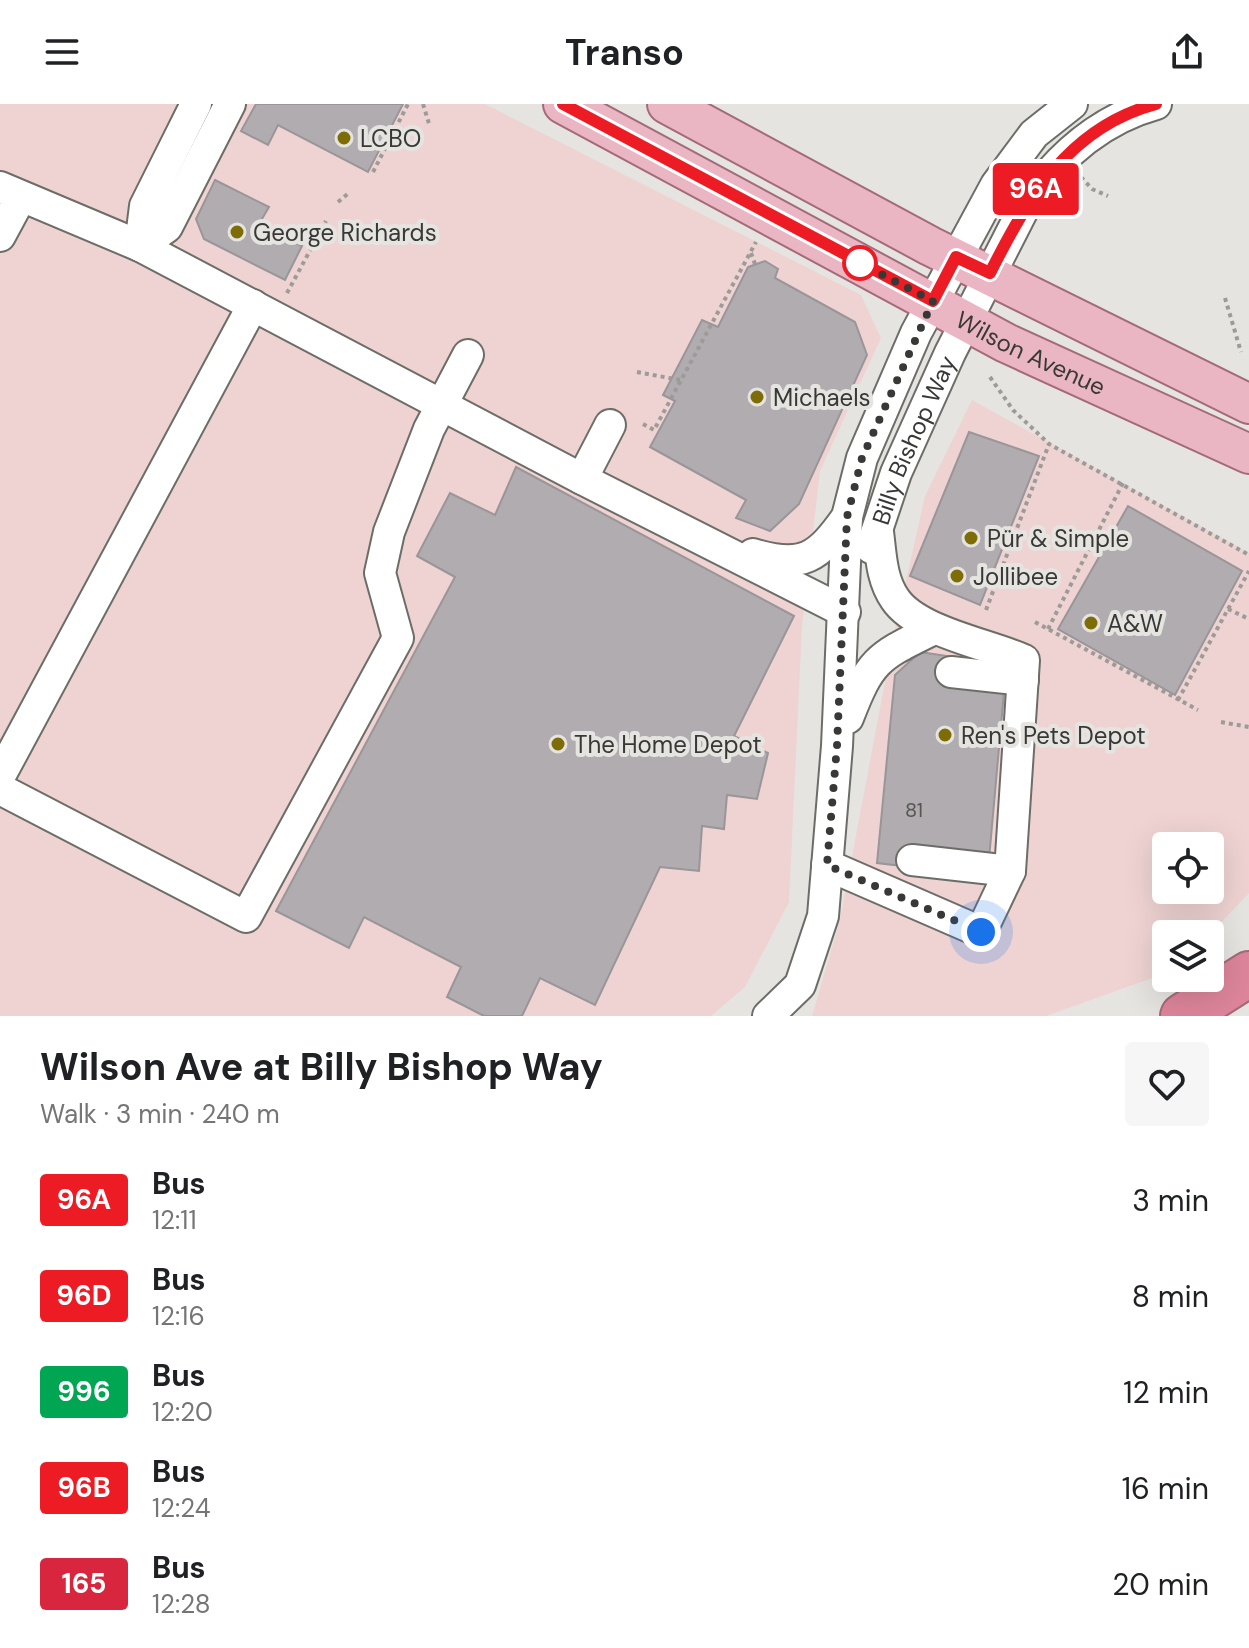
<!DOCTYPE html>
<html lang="en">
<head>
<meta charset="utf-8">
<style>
	body { margin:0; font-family:"DM Sans",sans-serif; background:#f6f6f6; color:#202124; height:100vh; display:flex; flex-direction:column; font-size:30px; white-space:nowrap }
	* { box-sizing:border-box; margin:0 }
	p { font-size:26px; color:#757577 }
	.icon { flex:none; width:44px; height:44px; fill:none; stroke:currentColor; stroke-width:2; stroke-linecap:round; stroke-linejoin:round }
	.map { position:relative; height:912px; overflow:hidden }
	.panel { display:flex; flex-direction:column; background:#fff; flex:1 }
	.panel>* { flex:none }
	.badge { padding:0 16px; border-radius:6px; font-size:28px; line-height:52px }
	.tools { position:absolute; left:1152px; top:728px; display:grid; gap:16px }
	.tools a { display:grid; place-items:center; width:72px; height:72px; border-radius:8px; background:#fff; box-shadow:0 8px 32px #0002; font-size:40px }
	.you { position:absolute; width:40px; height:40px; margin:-20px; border:6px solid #fff; border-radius:50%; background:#1a73e8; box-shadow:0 0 0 12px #1a73e833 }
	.map>.badge { position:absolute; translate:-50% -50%; box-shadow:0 0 0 4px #fff }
	.round { display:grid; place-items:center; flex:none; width:84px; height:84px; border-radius:8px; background:#f6f6f6 }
	.headline { display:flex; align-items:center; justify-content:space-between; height:136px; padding:0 40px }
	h1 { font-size:38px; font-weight:700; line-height:60px }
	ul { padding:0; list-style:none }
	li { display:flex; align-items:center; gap:24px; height:96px; padding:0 40px }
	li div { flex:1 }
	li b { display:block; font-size:30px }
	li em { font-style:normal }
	li .badge { min-width:88px; font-weight:700; text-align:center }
	header { display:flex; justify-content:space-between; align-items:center; height:104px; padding:0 40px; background:#fff; font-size:36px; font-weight:700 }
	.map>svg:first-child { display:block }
</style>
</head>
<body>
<header><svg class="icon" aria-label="menu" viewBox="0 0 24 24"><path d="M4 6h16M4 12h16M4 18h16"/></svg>Transo<svg class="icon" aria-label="share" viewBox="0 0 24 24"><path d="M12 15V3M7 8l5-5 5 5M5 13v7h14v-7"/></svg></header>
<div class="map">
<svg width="1249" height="912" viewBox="0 0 1249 912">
	<rect width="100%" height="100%" fill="#e5e4e0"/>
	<g fill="#eed3d2" fill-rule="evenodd">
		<polygon points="0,0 485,0 861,191 881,234 820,367 802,522 789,798 745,883 711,912 0,912"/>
		<path d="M 972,296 L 1249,449 L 1249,789 L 1210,830 L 1166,830 L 1166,869 L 1046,912 L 812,912 L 840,816 L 894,530 L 925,392 ZM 1166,742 L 1210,742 L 1210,786 L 1166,786 Z"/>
	</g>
	<g fill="#b0acaf" stroke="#999598" stroke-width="2">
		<polygon points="256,0 403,0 368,68 278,21 268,41 241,27"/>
		<polygon points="215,76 269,103 259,120 302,142 285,176 204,135 196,115"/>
		<polygon points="765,157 778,165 775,174 855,218 867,251 799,400 770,427 736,414 746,396 650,343 675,297 663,291 702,216 718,223 748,163"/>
		<polygon points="969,328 1039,352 980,501 910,472"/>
		<polygon points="516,363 794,512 734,632 768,649 757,695 727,691 724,725 702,722 699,767 660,763 595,901 540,874 522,912 484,912 447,893 461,863 364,813 349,844 276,807 455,473 417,452 450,389 495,411"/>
		<polygon points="1128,402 1242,467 1175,591 1058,525"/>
		<polygon points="920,548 954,553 949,583 1004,588 989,755 911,763 877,759 895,571"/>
	</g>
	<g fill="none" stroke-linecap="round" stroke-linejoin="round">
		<g stroke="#6d6d68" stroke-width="34">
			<g id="minor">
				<polyline points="0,83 140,142 582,375 845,508"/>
				<polyline points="0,132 21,93"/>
				<polyline points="140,142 167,123 230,0"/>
				<polyline points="140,142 145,102 196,0"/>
				<polyline points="582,375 610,321"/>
				<path id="s1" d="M 871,444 L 896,369 L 950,249 L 1027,98 C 1059,52 1101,15 1156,0"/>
				<path d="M 753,450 C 803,465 818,454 847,413"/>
				<polyline points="951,568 1023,576"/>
				<path d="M 848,614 C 871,554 878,553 934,525"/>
				<polyline points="0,672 253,201"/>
				<polyline points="0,685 246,813 398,534 380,469 389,428 429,325 468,251"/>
				<polyline points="912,756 1010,767"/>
				<path d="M 827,761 L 981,828 L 1010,767 L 1024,556 C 989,540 917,528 895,495 C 881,475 881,450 878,428"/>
				<polyline points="768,912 800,881 823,812 837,642 847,413 862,354 916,229 996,81 1034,30 1072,0"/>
			</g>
		</g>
		<g stroke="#a36a78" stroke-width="42">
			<g id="major">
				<path id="s2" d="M 563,0 L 1006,239 L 1249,350"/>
				<polyline points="667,0 930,142 1249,300"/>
			</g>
		</g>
		<g stroke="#a36a78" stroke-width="48">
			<polyline id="highway" points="1183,912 1249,870"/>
		</g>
		<g stroke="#9c9b98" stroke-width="4" stroke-dasharray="4 4" stroke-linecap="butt">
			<polyline points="423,0 430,23"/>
			<polyline points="373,68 408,0"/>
			<polyline points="1081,73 1092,85 1108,92"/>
			<polyline points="338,98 350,88"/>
			<polyline points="751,149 755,160"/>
			<polyline points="287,189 326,117"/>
			<polyline points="1225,194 1241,248"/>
			<polyline points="637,268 680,276"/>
			<polyline points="990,273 1013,306 1049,340 1249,451"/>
			<polyline points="643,320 654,326 756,138"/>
			<polyline points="1228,505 1249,515"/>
			<polyline points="986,506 1049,340"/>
			<polyline points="1035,518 1198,606"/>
			<polyline points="1048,525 1123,379"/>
			<polyline points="1178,596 1249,467"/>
			<polyline points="1221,618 1249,623"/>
		</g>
		<use href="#minor" stroke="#fff" stroke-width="30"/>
		<use href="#major" stroke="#ebb6c3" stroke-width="38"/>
		<use href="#highway" stroke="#dd859b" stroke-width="44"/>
	</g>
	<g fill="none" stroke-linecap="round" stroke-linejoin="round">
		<g stroke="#fff" stroke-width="18">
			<path id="line" d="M 563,0 L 933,197 L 956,153 L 990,169 C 1028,94 1069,23 1156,0"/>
		</g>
		<use href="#line" stroke="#ed1c24" stroke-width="12"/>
		<polyline stroke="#383836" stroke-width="8" stroke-dasharray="0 14.4" points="860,159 852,155 933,197 862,354 847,413 837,642 827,761 981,828"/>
	</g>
	<g fill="#7e6c07" stroke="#e5e4e0" stroke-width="3">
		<circle cx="344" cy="34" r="8"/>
		<circle cx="237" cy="128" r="8"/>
		<circle cx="757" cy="293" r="8"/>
		<circle cx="971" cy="434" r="8"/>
		<circle cx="957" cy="472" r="8"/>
		<circle cx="1091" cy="519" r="8"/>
		<circle cx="945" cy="631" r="8"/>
		<circle cx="558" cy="640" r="8"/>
	</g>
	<circle fill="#fff" stroke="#ed1c24" stroke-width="4" cx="860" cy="159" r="16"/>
	<g text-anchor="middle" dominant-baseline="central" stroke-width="8" stroke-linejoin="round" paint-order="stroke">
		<g font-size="20" fill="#565554">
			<text x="914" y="706">81</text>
		</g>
		<g font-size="24" fill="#383836" stroke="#e5e4e0" text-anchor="start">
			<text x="360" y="34">LCBO</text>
			<text x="253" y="128">George Richards</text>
			<text x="773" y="293">Michaels</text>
			<text x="987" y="434">Pür &amp; Simple</text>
			<text x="973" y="472">Jollibee</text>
			<text x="1107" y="519">A&amp;W</text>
			<text x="961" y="631">Ren's Pets Depot</text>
			<text x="574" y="640">The Home Depot</text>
		</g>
		<g font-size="24" fill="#383836" stroke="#e5e4e0">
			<text stroke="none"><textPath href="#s2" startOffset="530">Wilson Avenue</textPath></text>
			<text stroke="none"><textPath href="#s1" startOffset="116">Billy Bishop Way</textPath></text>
		</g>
	</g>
</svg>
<div class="tools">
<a><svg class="icon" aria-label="locate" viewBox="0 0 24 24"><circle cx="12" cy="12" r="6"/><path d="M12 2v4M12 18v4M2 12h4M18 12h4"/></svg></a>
<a><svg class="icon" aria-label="layers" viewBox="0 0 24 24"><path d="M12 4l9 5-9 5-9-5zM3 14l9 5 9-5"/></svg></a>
</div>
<div class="you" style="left:981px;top:828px"></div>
<b class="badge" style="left:1036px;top:85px;background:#ed1c24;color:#fff">96A</b>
</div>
<section class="panel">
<div class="headline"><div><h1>Wilson Ave at Billy Bishop Way</h1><p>Walk · 3 min · 240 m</p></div><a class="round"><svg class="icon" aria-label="heart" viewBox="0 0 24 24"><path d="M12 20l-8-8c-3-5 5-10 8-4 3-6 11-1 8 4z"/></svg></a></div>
<ul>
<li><span class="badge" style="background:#ed1c24;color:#fff">96A</span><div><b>Bus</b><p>12:11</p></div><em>3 min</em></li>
<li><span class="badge" style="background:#ed1c24;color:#fff">96D</span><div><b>Bus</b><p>12:16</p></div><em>8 min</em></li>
<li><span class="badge" style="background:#00a651;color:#fff">996</span><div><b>Bus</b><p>12:20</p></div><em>12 min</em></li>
<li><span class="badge" style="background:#ed1c24;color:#fff">96B</span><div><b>Bus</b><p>12:24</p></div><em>16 min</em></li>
<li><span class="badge" style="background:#d7263d;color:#fff">165</span><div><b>Bus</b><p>12:28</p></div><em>20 min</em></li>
</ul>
</section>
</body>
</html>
